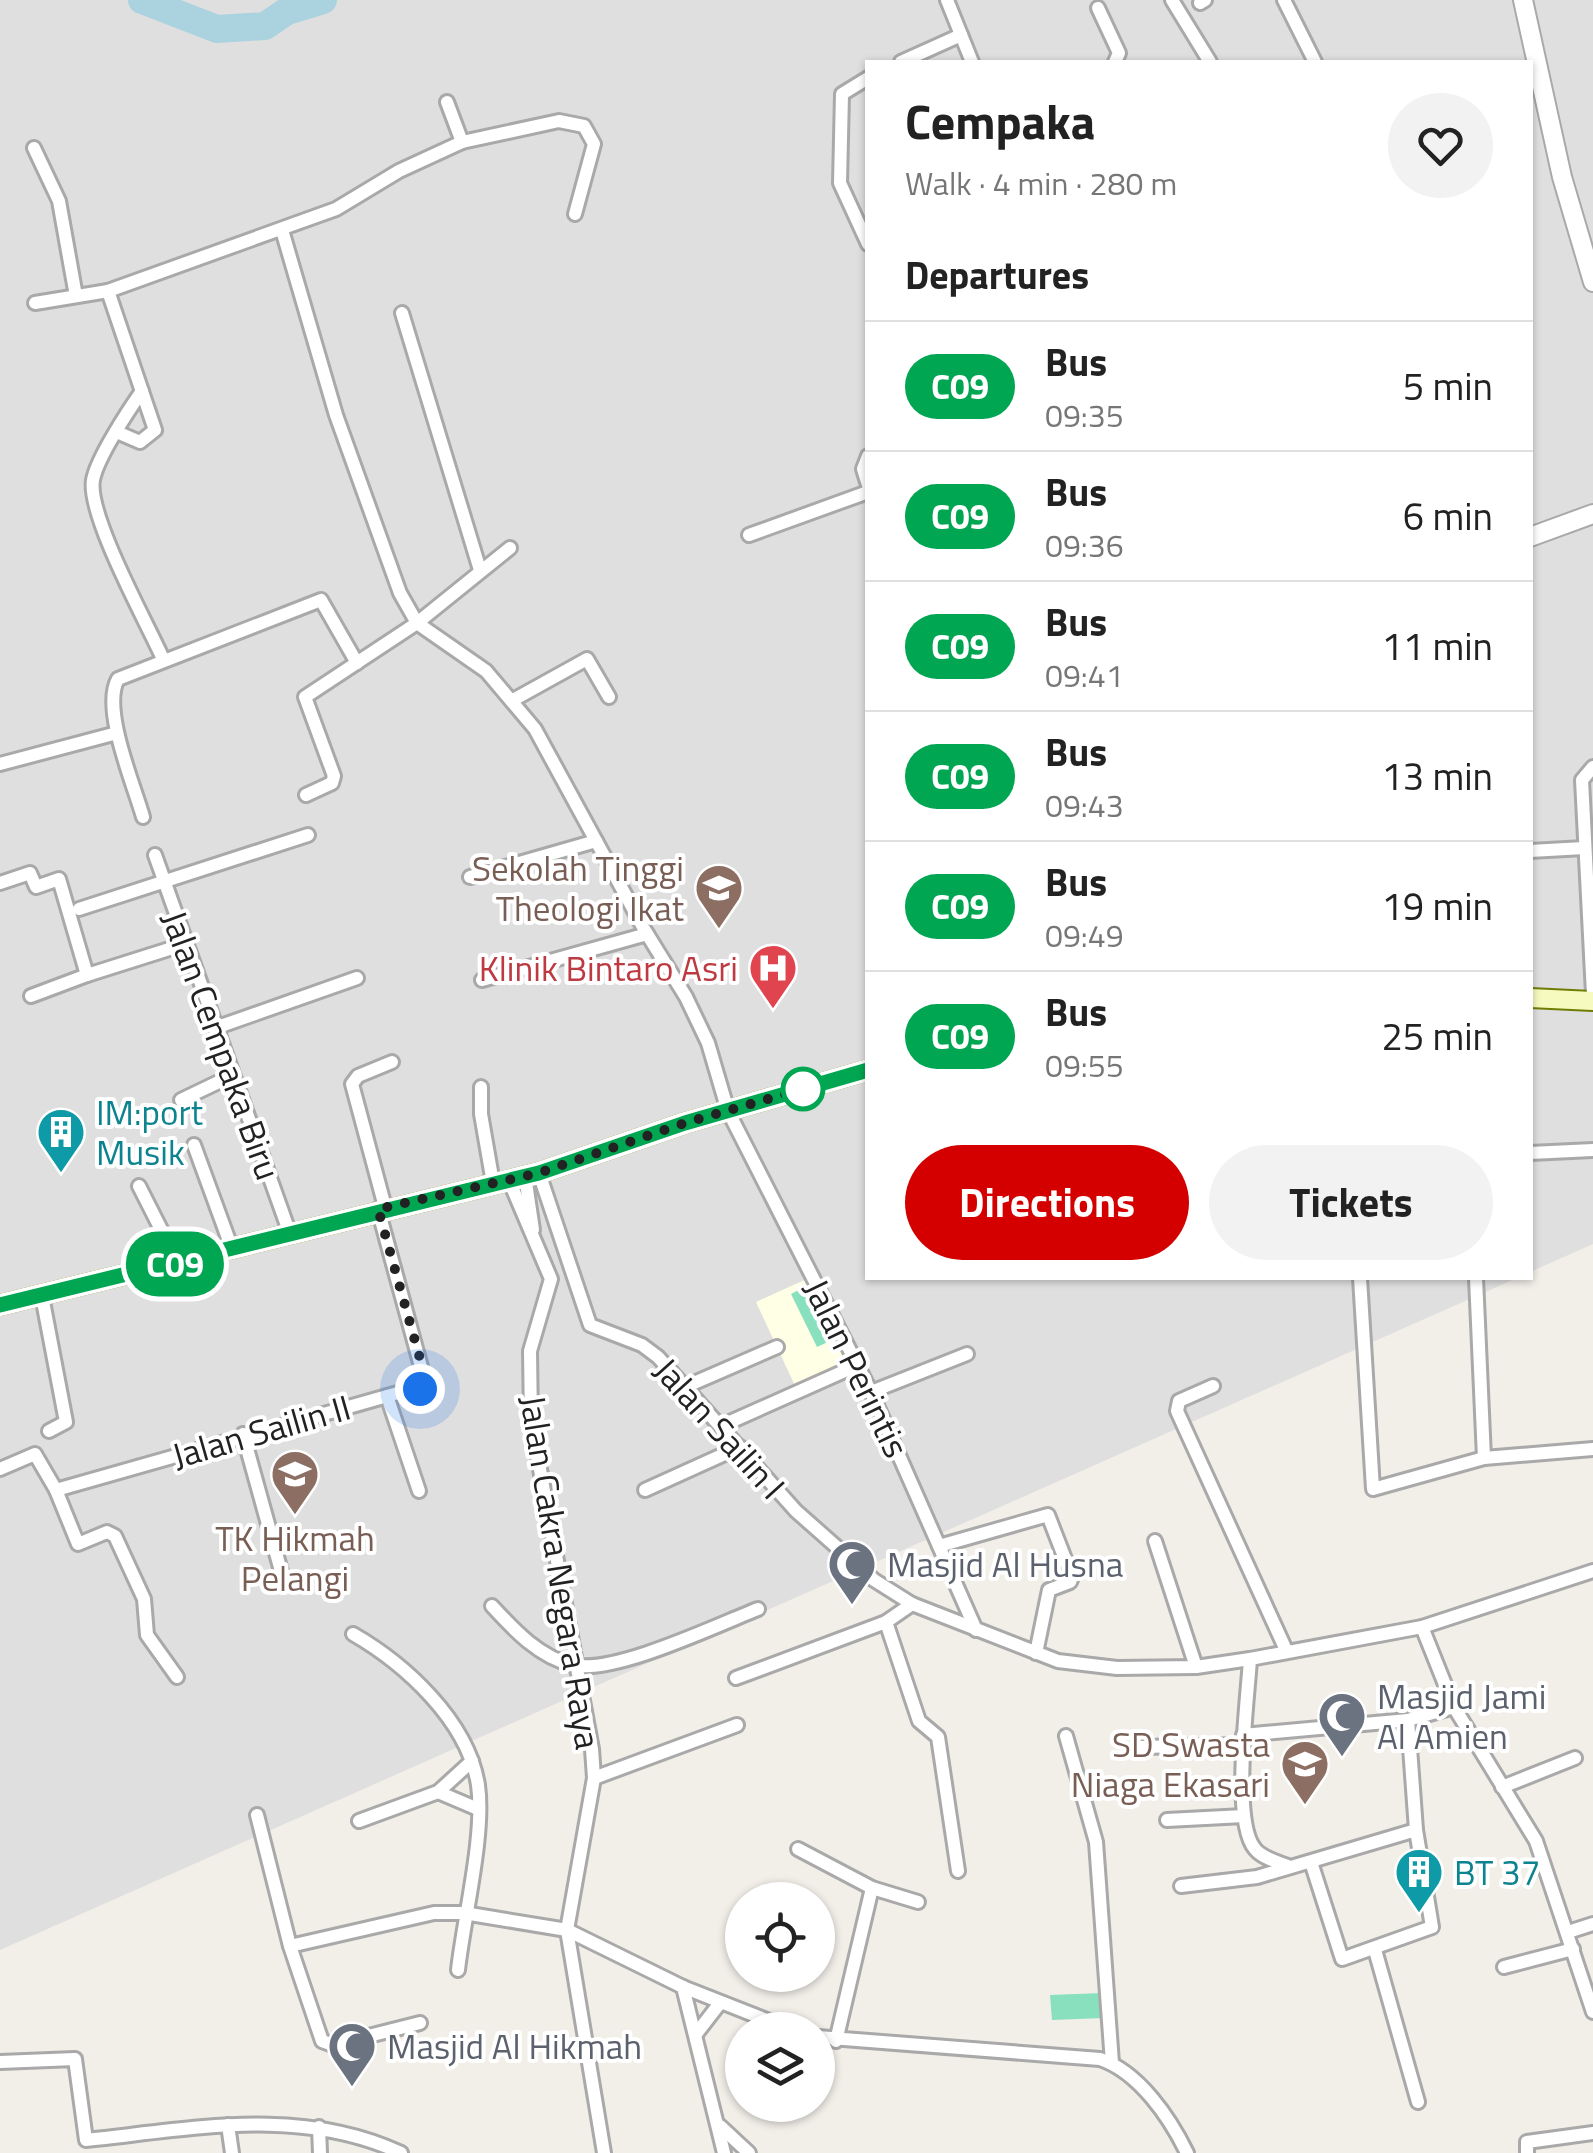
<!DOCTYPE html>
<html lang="en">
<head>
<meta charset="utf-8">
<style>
	body { margin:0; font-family:"Titillium Web",sans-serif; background:#f2f2f2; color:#222; height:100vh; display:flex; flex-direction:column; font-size:38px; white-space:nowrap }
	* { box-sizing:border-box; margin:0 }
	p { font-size:32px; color:#767676 }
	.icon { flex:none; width:55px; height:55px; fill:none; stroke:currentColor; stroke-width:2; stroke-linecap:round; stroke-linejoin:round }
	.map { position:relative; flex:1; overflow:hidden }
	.side { position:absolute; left:865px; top:60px; width:668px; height:1220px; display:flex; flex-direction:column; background:#fff; border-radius:0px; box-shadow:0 2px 8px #0004 }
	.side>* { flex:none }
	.badge { padding:0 20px; border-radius:32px; font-size:35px; line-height:65px }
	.controls { position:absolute; left:725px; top:1882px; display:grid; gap:20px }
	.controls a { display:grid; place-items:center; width:110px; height:110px; border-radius:50%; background:#fff; box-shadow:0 2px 8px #0004; font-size:50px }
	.you { position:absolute; width:50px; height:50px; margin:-25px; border:8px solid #fff; border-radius:50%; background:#1a73e8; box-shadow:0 0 0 15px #1a73e833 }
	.map>.badge { position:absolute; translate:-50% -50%; box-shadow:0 0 0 5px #fff }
	h2 { padding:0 40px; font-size:38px; line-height:90px }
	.round { display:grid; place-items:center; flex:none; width:105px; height:105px; border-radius:52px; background:#f2f2f2 }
	.summary { display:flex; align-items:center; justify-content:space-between; height:170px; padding:0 40px }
	h1 { font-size:48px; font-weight:700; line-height:75px }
	.primary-button { display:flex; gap:20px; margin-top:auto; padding:20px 40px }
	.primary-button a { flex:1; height:115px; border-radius:60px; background:#d40000; color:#fff; font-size:40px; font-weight:700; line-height:115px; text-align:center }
	.primary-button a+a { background:#f2f2f2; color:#222 }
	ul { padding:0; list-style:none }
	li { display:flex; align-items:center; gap:30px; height:130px; padding:0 40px; border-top:2px solid #e0e0e0 }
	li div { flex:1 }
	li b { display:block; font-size:38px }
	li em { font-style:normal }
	li .badge { min-width:110px; font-weight:700; text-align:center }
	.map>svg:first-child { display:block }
</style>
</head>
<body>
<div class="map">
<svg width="1593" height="2153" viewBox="0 0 1593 2153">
	<rect width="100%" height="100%" fill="#f2efe9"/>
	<polygon fill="#e0dfdf" points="0,0 1593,0 1593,1244 1530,1272 1530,62 868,62 868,1278 1517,1278 0,1950"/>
	<polygon fill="#ffffe5" points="811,1277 852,1365 797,1390 756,1302"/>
	<g fill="#88e0be">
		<polygon points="808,1285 834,1339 817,1347 791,1294"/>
		<polygon points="1102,1993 1103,2018 1052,2020 1050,1995"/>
	</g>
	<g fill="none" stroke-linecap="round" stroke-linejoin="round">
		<polyline stroke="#aad3df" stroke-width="28" points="142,0 217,29 265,26 287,11 323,0"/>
		<g stroke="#a9a9a9" stroke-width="18">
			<g id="minor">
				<polyline points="947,0 972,62"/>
				<polyline points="1172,0 1210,62"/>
				<polyline points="1284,0 1315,62"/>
				<polyline points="1200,3 1205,0"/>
				<polyline points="1098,8 1119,53 1115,62"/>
				<polyline points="901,62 961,35"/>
				<polyline points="868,78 842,94 840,183 868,244"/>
				<polyline points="462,142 559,121 584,126 594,144 575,214"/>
				<polyline points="34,148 59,201 76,296"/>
				<polyline points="282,230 336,415 400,593 417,623 486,671 535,729 644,929 686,997 708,1043 728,1111 871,1392 976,1630"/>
				<polyline points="35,303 108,291"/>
				<polyline points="402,313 480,570"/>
				<path d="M 142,391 C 128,411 97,458 93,480 C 87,515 147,623 163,659"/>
				<polyline points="119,433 140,442 155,430 108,291 336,209 399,171 462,142 447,102"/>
				<polyline points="868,456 863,469 868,485"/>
				<polyline points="749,535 868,492"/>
				<polyline points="513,700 587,659 609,697"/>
				<polyline points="0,764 117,733"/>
				<polyline points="1593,767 1582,780 1593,994"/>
				<polyline points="306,795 332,783 334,776 305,697 417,623 510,548"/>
				<path d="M 143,817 C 134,785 101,708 118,679 L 321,600 L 357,663"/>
				<polyline points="1530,851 1584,848"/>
				<polyline points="155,855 290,1234"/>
				<polyline points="470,877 596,841"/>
				<polyline points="0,883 30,873 36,887 59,879 87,975 185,944"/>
				<polyline points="79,909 308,835"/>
				<polyline points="482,980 647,934"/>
				<polyline points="31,996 87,975"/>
				<polyline points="215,1028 357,978"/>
				<polyline points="481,1087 481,1114 493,1183"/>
				<polyline points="181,1100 231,1076"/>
				<polyline points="194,1145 232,1249"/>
				<polyline points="1530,1153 1593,1150"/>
				<polyline points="539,1173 590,1325 642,1345 658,1357 796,1511 874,1580 912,1604 1058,1661 1117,1668 1196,1667 1250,1659 1422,1627 1593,1571"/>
				<polyline points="525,1176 533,1230"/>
				<polyline points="509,1180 551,1279 530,1351 531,1421 592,1749 594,1778 567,1930 604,2153"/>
				<polyline points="139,1186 178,1263"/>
				<polyline points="385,1207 352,1084 358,1076 392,1062"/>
				<polyline points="1360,1278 1373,1489 1484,1458 1593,1449"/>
				<polyline points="1476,1278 1484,1458"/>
				<polyline points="42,1296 66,1422 49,1431"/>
				<polyline points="687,1386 777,1347"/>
				<polyline points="1213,1386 1179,1401 1177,1411 1286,1650"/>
				<polyline points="871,1392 967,1354"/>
				<polyline points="387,1396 419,1491"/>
				<polyline points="721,1426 858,1365"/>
				<polyline points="243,1434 281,1571"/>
				<polyline points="0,1469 35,1454 56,1490 426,1385 378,1209"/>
				<polyline points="56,1490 78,1544 107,1532 115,1536 144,1599 147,1635 177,1677"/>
				<polyline points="645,1490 740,1447"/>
				<polyline points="1155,1541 1196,1667"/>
				<polyline points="939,1546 1048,1515 1072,1577 1070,1582 1049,1590 1036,1653"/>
				<path d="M 492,1606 C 514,1630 540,1658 573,1665 C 613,1675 717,1625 758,1609"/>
				<polyline points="886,1622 919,1721 938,1737 958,1871"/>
				<polyline points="1422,1627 1454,1707 1536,1841 1593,2012"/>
				<path d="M 353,1634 C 405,1664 468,1721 478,1785 C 485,1834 464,1917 458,1970"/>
				<path d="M 1250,1659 C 1248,1697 1231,1821 1255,1849 C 1263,1859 1279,1862 1290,1867"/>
				<polyline points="736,1678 886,1622 912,1604"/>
				<polyline points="1243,1735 1408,1720 1454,1707"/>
				<polyline points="1066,1736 1096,1842 1112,2063"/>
				<polyline points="1139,1747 1244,1745"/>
				<polyline points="594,1778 737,1725"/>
				<polyline points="1502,1787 1575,1758"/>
				<polyline points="438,1792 478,1809"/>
				<polyline points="257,1815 290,1946 322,2041 333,2045 420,2023"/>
				<polyline points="1167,1820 1244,1816"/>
				<polyline points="359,1821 438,1792 472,1761"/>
				<polyline points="798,1849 872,1888 918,1902"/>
				<polyline points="1311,1862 1342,1959 1432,1927 1416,1830 1408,1720"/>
				<polyline points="1181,1886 1257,1877 1416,1830"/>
				<polyline points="1568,1932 1593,1924"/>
				<polyline points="290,1946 434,1913 464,1913 567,1930 683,1987 792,2030"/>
				<polyline points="1375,1950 1418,2102"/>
				<polyline points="1504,1967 1573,1949"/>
				<polyline points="683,1987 724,2153"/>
				<polyline points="696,2034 720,2003"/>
				<path d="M 818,2037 L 1100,2059 C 1139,2072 1170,2118 1187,2153"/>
				<polyline points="836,2041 872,1888"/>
				<path d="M 0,2062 L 75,2059 L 86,2140 C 192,2129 301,2106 401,2153"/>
				<polyline points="228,2125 232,2153"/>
				<polyline points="720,2126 749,2153"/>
				<polyline points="319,2127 320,2153"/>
				<polyline points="1527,2153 1527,2142 1593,2133"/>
			</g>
		</g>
		<g stroke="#a9a9a9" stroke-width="22">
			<g id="tertiary">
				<polyline points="1523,0 1562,177 1593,282"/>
				<polyline points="1530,537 1593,514"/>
			</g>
		</g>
		<g stroke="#707d05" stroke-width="22">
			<g id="secondary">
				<polyline points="1530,998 1593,1001"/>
				<polyline points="0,1305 539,1173 685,1123 868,1070"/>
			</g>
		</g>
		<use href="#minor" stroke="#fff" stroke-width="12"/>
		<use href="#tertiary" stroke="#fff" stroke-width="18"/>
		<use href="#secondary" stroke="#f7fabf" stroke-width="18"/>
	</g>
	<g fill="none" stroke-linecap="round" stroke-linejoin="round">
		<g stroke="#fff" stroke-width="22">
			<polyline id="line" points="0,1305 539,1173 685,1123 868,1070"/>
		</g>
		<use href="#line" stroke="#00a651" stroke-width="15"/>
		<polyline stroke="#222" stroke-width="10" stroke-dasharray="0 18" points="420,1389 426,1380 378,1209 539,1173 685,1123 803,1089"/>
	</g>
	<defs>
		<g id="university-pin" transform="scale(2.5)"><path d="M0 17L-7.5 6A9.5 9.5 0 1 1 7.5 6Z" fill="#8d6e63" stroke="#fff"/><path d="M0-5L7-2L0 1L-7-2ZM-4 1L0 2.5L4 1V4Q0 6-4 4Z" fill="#fff"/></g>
		<g id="hospital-pin" transform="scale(2.5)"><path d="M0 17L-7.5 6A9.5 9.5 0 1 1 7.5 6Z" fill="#e0444e" stroke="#fff"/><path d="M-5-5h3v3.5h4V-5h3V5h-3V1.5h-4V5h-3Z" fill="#fff"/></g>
		<g id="building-pin" transform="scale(2.5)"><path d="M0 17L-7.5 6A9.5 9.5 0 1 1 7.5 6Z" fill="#0f9aa8" stroke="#fff"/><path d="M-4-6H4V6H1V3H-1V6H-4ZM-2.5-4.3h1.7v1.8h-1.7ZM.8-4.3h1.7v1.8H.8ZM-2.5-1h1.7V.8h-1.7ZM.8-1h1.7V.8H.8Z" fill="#fff"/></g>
		<g id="school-pin" transform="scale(2.5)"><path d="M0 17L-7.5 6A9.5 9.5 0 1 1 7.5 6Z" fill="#8d6e63" stroke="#fff"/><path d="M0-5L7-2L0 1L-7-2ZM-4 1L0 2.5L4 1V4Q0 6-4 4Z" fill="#fff"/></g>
		<g id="mosque-pin" transform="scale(2.5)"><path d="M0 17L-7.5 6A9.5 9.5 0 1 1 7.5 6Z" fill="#6b7280" stroke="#fff"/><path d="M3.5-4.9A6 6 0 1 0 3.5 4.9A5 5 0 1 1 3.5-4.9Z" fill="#fff"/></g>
	</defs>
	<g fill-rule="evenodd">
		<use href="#university-pin" x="719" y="888"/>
		<use href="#hospital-pin" x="773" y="968"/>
		<use href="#building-pin" x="61" y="1132"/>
		<use href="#school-pin" x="295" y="1474"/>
		<use href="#mosque-pin" x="852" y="1564"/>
		<use href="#mosque-pin" x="1342" y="1716"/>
		<use href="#school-pin" x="1305" y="1764"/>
		<use href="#building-pin" x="1419" y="1872"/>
		<use href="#mosque-pin" x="352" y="2046"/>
	</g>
	<circle fill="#fff" stroke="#00a651" stroke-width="5" cx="803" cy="1089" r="20"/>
	<g text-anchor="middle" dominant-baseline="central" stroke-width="8" stroke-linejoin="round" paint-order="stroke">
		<g font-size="35" fill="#785e54" stroke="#fff" text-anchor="end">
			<text x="684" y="868">Sekolah Tinggi<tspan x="684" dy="40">Theologi Ikat</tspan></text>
			<text x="295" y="1538" text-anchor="middle">TK Hikmah<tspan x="295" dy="40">Pelangi</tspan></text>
			<text x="1270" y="1744">SD Swasta<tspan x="1270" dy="40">Niaga Ekasari</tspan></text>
		</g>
		<g font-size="35" fill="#be3a42" stroke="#fff" text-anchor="end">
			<text x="738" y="968">Klinik Bintaro Asri</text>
		</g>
		<g font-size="35" fill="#222" stroke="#fff">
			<text transform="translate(222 1045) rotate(70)">Jalan Cempaka Biru</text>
			<text transform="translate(857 1368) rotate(64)">Jalan Perintis</text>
			<text transform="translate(720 1428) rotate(48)">Jalan Sailin I</text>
			<text transform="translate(261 1431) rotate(-16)">Jalan Sailin II</text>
			<text transform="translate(561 1572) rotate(81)">Jalan Cakra Negara Raya</text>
		</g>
		<g font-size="35" fill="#0d838f" stroke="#fff" text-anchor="start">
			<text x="96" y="1112">IM:port<tspan x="96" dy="40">Musik</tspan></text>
			<text x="1454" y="1872">BT 37</text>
		</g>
		<g font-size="35" fill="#5b616d" stroke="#fff" text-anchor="start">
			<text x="887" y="1564">Masjid Al Husna</text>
			<text x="1377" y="1696">Masjid Jami<tspan x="1377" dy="40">Al Amien</tspan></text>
			<text x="387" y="2046">Masjid Al Hikmah</text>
		</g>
	</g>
</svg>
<div class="controls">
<a><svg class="icon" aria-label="locate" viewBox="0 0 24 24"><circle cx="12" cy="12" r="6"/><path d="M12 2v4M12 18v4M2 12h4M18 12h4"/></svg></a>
<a><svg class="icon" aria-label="layers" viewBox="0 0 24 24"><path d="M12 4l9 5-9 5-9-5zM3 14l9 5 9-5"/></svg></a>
</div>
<div class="you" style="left:420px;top:1389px"></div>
<b class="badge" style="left:175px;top:1264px;background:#00a651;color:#fff">C09</b>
<section class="side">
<div class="summary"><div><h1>Cempaka</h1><p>Walk · 4 min · 280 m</p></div><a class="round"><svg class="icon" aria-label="heart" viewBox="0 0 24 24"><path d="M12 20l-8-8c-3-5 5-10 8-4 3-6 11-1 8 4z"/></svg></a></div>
<h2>Departures</h2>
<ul>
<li><span class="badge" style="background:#00a651;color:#fff">C09</span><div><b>Bus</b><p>09:35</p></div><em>5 min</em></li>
<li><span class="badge" style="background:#00a651;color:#fff">C09</span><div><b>Bus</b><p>09:36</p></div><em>6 min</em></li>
<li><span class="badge" style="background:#00a651;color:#fff">C09</span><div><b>Bus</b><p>09:41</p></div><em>11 min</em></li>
<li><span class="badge" style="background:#00a651;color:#fff">C09</span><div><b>Bus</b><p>09:43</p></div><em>13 min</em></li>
<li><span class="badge" style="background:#00a651;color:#fff">C09</span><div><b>Bus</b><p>09:49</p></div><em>19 min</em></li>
<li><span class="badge" style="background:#00a651;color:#fff">C09</span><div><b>Bus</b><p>09:55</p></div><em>25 min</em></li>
</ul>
<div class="primary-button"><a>Directions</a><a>Tickets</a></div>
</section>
</div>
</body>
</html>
